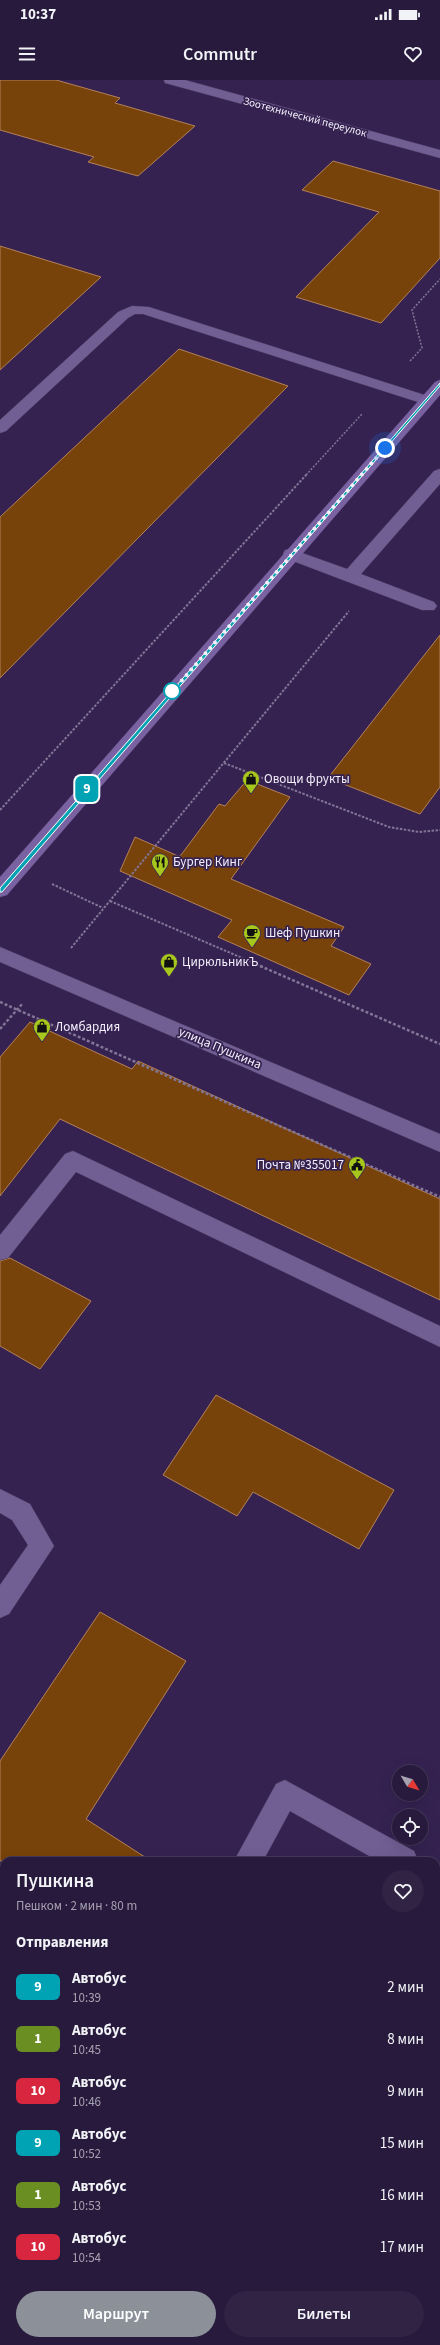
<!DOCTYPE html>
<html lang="ru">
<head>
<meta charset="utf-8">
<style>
	body { margin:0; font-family:"Source Sans 3",sans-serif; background:#302344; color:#f1f3f6; height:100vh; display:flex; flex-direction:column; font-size:15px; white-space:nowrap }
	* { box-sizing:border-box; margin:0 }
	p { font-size:13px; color:#a5a1b0 }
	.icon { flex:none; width:22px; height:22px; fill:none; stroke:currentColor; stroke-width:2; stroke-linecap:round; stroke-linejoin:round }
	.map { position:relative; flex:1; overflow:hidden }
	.sheet { position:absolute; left:0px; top:1777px; width:440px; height:488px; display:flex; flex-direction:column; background:#281a3d; border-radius:12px 12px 0 0; box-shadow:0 4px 16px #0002,0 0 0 1px #443857 }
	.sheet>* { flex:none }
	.badge { padding:0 8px; border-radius:6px; font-size:14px; line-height:26px }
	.needle { width:26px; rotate:128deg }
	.controls { position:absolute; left:392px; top:1685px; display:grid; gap:8px }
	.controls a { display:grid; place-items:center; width:36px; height:36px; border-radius:50%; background:#281a3d; box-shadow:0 4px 16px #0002,0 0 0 1px #443857; font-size:20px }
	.you { position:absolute; width:20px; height:20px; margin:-10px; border:3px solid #fff; border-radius:50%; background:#1a73e8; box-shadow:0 0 0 6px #1a73e833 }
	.map>.badge { position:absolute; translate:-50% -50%; box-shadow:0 0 0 2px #fff }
	h2 { padding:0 16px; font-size:15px; line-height:36px }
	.round { display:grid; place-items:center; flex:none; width:42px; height:42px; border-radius:21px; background:#302344 }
	.overview { display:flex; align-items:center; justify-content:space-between; height:68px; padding:0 16px }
	h1 { font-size:19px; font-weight:600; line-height:30px }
	.primary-button { display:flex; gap:8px; margin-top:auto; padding:8px 16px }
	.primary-button a { flex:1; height:46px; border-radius:24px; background:#8c9099; color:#fff; font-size:16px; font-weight:600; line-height:46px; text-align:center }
	.primary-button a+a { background:#302344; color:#f1f3f6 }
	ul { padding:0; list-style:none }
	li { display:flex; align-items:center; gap:12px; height:52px; padding:0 16px }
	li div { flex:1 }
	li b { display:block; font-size:15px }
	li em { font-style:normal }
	li .badge { min-width:44px; font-weight:700; text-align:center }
	.status { display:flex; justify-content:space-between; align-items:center; height:28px; padding:0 20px; background:#281a3d; direction:ltr }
	.status svg { height:11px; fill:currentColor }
	header { display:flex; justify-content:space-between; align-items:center; height:52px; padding:0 16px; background:#281a3d; font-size:18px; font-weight:600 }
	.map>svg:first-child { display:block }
</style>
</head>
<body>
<div class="status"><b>10:37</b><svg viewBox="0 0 49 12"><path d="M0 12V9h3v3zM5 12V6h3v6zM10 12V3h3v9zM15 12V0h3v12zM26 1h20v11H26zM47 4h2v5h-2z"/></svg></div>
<header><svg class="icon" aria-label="menu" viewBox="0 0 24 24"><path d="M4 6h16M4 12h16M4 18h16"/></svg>Commutr<svg class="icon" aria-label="heart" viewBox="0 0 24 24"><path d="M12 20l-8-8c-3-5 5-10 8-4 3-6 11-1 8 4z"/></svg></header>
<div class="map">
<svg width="440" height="2265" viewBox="0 0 440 2265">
	<rect width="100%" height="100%" fill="#352251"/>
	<g fill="#77430a" stroke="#b38158">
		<polygon points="0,0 56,0 120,18 115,23 195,46 138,96 88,82 94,77 0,50"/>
		<polygon points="333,81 440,111 440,178 381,243 296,217 379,132 302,110"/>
		<polygon points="0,166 101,197 0,290"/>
		<polygon points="179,269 288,306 0,598 0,437"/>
		<polygon points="440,555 440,707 420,734 328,698"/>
		<polygon points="247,700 290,717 231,799 344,847 331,866 371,884 349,915 218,857 232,840 120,791 135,757 178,776 181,775 219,724 225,726"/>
		<polygon points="30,942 132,989 138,981 440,1119 440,1220 60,1039 0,1116 0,977"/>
		<polygon points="10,1178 91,1221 40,1289 0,1266 0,1181"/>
		<polygon points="216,1315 394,1410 359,1469 253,1412 237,1436 163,1395"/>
		<polygon points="100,1532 186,1581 86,1739 151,1781 0,1781 0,1681"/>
	</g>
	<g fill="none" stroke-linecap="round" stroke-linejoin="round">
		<g stroke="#4c3b61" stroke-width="1">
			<g id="service">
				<polygon points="132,226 149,227 431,317 434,320 431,323 421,323 143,234 135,234 128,238 6,351 0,353 0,340 118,232"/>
				<polygon points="440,389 440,404 361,494 434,522 437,526 434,530 422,530 285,478 283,474 285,470 291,469 347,489 434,391"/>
				<polygon points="73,1071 440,1246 440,1267 76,1092 8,1178 0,1180 0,1155 65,1074"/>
				<polygon points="0,1409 30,1424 54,1466 9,1534 0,1538 0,1505 28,1465 12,1440 0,1433"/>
				<polygon points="285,1700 414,1771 418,1781 378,1781 290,1731 263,1781 234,1781 276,1704"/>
				<polygon points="436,1785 440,1787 440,1815 436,1813"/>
				<polygon points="436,2023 440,2025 440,2055 436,2053"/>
				<polygon points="4,2205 4,2241 0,2242 0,2206"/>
				<polygon points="254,2261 290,2261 292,2265 256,2265"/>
			</g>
		</g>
		<g stroke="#4c3b61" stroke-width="1">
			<g id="minor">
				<polygon points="164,0 185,0 440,70 440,78 165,3"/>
				<polygon points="0,867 440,1054 440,1072 0,882"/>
			</g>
		</g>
		<g stroke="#4c3b61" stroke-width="1">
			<polygon id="secondary" points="440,300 440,315 7,815 0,817 0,797 435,302"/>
		</g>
		<g stroke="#827596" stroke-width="1.5" stroke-dasharray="2 1.5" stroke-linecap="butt">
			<polyline points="410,281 422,268 412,230 440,199"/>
			<polyline points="306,395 362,334"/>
		</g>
		<g stroke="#827596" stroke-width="2" stroke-dasharray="2.5 1.5" stroke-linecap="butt">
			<polyline points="224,683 389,747 419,752 440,750"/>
			<polyline points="0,730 307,394"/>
			<polyline points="52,804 103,828"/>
			<polyline points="110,821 263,887"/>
			<polyline points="71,868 349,531"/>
		</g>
		<g stroke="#827596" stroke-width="2.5" stroke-dasharray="3 2" stroke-linecap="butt">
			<polyline points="260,886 440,964"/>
			<polyline points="0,922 440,1117"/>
			<polyline points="0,949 23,923"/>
		</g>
		<use href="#service" fill="#715e93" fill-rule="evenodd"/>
		<use href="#minor" fill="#715e93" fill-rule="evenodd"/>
		<use href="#secondary" fill="#7a62a2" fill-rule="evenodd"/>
	</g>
	<polygon fill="#00a3b4" stroke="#fff" points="440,303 440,306 2,812 0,812 0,808"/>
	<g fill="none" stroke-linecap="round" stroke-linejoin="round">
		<polyline stroke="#f3effb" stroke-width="4" stroke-dasharray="0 7.2" points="172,611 170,614 385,368"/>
	</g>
	<defs>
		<g id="shop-pin" transform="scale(0.9)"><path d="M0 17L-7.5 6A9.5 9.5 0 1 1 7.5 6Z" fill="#a8c71c" stroke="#352251"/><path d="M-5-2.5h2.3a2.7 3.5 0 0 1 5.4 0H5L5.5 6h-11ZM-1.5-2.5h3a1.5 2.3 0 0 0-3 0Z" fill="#111"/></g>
		<g id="restaurant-pin" transform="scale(0.9)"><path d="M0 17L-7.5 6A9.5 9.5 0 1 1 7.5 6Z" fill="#a8c71c" stroke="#352251"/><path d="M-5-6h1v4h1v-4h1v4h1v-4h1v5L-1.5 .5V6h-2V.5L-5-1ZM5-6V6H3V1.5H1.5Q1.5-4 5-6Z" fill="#111"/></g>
		<g id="cafe-pin" transform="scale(0.9)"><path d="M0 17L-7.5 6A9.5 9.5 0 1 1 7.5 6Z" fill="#a8c71c" stroke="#352251"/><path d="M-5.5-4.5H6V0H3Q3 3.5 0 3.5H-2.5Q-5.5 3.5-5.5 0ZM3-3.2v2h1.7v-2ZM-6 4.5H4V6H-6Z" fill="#111"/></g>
		<g id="civic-pin" transform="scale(0.9)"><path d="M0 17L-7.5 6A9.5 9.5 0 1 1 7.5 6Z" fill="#a8c71c" stroke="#352251"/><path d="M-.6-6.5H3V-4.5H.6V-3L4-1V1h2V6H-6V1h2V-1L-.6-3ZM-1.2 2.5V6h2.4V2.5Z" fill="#111"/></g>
	</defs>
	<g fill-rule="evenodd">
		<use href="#shop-pin" x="251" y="699"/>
		<use href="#restaurant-pin" x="160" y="782"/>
		<use href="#cafe-pin" x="252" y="853"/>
		<use href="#shop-pin" x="169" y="882"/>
		<use href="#shop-pin" x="42" y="947"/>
		<use href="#civic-pin" x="357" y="1085"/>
	</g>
	<circle fill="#fff" stroke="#00a3b4" stroke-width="2" cx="172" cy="611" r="8"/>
	<g text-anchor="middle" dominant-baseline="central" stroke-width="3.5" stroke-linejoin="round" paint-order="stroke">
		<g font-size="11" fill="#f3effb" stroke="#352251">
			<text transform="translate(305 37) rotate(15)">Зоотехнический переулок</text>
		</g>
		<g font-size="13" fill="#f3effb" stroke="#352251" text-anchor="start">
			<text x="264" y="699">Овощи фрукты</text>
			<text x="173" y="782">Бургер Кинг</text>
			<text x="265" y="853">Шеф Пушкин</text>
			<text x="182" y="882">ЦирюльникЪ</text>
			<text x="55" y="947">Ломбардия</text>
			<text x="344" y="1085" text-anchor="end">Почта №355017</text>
		</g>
		<g font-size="13" fill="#f3effb" stroke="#352251">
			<text transform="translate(220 968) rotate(23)">улица Пушкина</text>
		</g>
	</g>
</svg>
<div class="controls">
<a><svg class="needle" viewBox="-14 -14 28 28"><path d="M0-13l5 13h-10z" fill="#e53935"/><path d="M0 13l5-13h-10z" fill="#a5a1b0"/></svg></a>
<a><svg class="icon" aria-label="locate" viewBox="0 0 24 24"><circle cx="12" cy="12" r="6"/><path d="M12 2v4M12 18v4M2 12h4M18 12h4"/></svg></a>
</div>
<div class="you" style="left:385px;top:368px"></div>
<b class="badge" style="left:87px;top:709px;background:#00a3b4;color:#fff">9</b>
<section class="sheet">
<div class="overview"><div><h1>Пушкина</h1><p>Пешком · 2 мин · 80 m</p></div><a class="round"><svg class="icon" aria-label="heart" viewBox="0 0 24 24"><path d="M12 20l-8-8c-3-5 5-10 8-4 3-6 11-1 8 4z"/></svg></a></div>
<h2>Отправления</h2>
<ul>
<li><span class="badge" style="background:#00a3b4;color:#fff">9</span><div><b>Автобус</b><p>10:39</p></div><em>2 мин</em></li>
<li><span class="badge" style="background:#6b8e23;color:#fff">1</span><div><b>Автобус</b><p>10:45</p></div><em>8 мин</em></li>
<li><span class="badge" style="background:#d7263d;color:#fff">10</span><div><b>Автобус</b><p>10:46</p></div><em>9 мин</em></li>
<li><span class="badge" style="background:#00a3b4;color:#fff">9</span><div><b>Автобус</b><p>10:52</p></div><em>15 мин</em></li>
<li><span class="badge" style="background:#6b8e23;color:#fff">1</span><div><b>Автобус</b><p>10:53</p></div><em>16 мин</em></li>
<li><span class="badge" style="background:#d7263d;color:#fff">10</span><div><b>Автобус</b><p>10:54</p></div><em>17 мин</em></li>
</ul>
<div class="primary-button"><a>Маршрут</a><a>Билеты</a></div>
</section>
</div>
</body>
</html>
